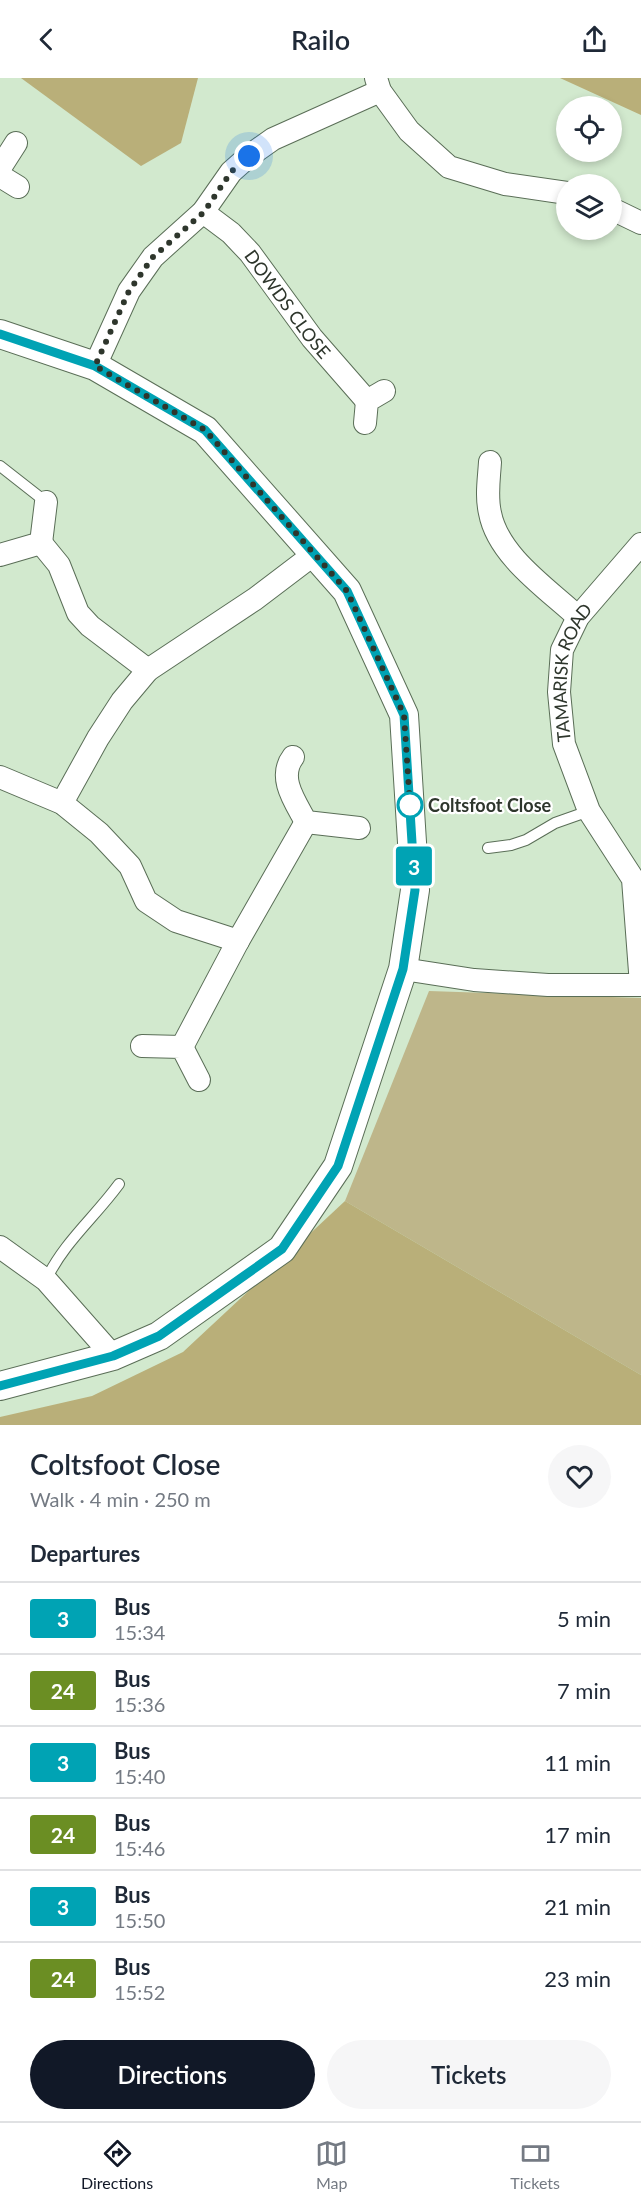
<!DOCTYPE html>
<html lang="en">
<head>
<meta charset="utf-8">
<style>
	body { margin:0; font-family:Lato,sans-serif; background:#f6f6f7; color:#1f2937; height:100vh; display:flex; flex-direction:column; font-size:22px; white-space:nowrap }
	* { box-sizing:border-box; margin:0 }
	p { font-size:20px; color:#747a83 }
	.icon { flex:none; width:33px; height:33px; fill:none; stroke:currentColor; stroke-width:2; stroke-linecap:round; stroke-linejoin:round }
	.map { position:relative; height:1347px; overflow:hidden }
	.sheet { display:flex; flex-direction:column; background:#fff; flex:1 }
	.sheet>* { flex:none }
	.badge { padding:0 12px; border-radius:4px; font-size:21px; line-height:39px }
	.fabs { position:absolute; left:556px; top:18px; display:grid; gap:12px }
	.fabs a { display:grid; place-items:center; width:66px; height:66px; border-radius:50%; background:#fff; box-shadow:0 3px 9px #0003; font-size:30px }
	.you { position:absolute; width:30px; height:30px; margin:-15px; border:4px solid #fff; border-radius:50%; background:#1a73e8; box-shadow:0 0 0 9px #1a73e833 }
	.map>.badge { position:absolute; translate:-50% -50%; box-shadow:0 0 0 3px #fff }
	h2 { padding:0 30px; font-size:22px; line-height:54px }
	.round { display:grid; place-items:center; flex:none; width:63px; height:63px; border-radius:32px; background:#f6f6f7 }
	.summary { display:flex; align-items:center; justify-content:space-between; height:102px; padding:0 30px }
	h1 { font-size:28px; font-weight:600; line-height:45px }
	.primary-button { display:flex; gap:12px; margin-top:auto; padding:12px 30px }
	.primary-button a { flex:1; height:69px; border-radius:36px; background:#111827; color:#fff; font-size:24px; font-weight:600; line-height:69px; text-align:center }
	.primary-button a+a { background:#f6f6f7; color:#1f2937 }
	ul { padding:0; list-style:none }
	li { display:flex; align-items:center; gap:18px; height:72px; padding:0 30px; border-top:2px solid #e0e1e3 }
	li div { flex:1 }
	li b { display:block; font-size:22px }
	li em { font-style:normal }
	li .badge { min-width:66px; font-weight:700; text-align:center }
	header { display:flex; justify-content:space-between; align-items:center; height:78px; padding:0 30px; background:#fff; font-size:27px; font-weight:600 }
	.tabs { display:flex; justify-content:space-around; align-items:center; height:84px; border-top:2px solid #e0e1e3; background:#fff; font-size:16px; color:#747a83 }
	.tabs a { display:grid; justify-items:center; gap:3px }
	.tabs .active { color:#111827 }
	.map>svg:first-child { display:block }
</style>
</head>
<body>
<header><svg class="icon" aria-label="back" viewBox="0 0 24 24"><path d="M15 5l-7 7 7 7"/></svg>Railo<svg class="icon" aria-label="share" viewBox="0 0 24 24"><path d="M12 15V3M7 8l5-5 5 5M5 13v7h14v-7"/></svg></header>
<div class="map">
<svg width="641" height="1347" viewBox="0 0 641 1347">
	<rect width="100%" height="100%" fill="#d2e9ce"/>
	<polygon fill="#beb68a" points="429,913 641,920 641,1297 345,1123"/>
	<g fill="#b9af79">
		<polygon points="21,0 198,0 181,65 141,88"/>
		<polygon points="560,0 641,0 641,37"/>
		<polygon points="345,1123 641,1297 641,1347 0,1347 0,1339 92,1318 183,1274"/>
	</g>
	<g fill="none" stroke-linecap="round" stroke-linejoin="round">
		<g stroke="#5a6e57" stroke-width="12">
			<g id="service">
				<polyline points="0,388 46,424"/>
				<polyline points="488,770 511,767 526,762 555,745 589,733"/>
				<path d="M 46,1202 C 64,1164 95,1139 119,1106"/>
			</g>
		</g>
		<g stroke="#5a6e57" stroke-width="24">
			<g id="minor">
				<polyline points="376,0 380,13 409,53 449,89 505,106 567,115"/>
				<polyline points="0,90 16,65"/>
				<polyline points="0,98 18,109"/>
				<polyline points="612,131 641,145"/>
				<path id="s1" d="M 203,134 L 231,155 L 250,175 L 312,260 L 367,323"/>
				<polyline points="95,288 129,213 153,179 203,134 231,94 249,78 273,61 380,13"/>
				<polyline points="365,345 367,323 384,313"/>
				<path d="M 490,384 C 489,401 486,418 490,435 C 498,478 548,511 578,539"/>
				<polyline points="41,465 59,487 78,535 90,548 148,592"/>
				<polyline points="0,477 41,465 46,424"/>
				<path d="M 293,679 C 277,700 296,725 306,744 L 359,750"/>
				<polyline points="0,699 62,725 99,755 130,788 146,823 176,843 238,863"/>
				<polyline points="62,725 98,660 122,623 148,592 255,521 313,477"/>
				<path id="s2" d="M 403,891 L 474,902 L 548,907 L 641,907 L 633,801 L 589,733 L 564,666 L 559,614 L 562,572 L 578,539 L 641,466"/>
				<polyline points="142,968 182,969 199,1002"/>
				<polyline points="182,969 238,863 306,744"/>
				<polyline points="0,1169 46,1202 113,1278"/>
			</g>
		</g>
		<g stroke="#5a6e57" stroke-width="30">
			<polyline id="tertiary" points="0,256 95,288 205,352 347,513 404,637 415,812 403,891 338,1088 282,1171 159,1258 113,1278 0,1308"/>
		</g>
		<use href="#service" stroke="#fff" stroke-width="10"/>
		<use href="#minor" stroke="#fff" stroke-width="22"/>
		<use href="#tertiary" stroke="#fff" stroke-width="28"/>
	</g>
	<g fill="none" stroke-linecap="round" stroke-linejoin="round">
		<g stroke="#fff" stroke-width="14">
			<polyline id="line" points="0,256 95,288 205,352 347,513 404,637 415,812 403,891 338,1088 282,1171 159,1258 113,1278 0,1308"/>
		</g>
		<use href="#line" stroke="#00a3b4" stroke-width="9"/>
		<polyline stroke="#2e362c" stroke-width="6" stroke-dasharray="0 10.8" points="249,78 231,94 204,134 153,179 129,213 95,288 205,352 347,513 404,637 410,727"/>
	</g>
	<circle fill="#fff" stroke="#00a3b4" stroke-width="3" cx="410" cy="727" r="12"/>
	<g text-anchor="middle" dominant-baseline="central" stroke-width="4.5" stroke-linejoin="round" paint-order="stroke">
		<g font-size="18" fill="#2e362c" stroke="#fff">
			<text stroke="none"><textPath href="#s1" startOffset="126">DOWDS CLOSE</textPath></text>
			<text stroke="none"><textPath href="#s2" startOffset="572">TAMARISK ROAD</textPath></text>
		</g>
		<g font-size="18" font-weight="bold" fill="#2e362c" stroke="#fff" text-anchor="start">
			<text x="428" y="727">Coltsfoot Close</text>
		</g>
	</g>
</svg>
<div class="fabs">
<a><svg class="icon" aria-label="locate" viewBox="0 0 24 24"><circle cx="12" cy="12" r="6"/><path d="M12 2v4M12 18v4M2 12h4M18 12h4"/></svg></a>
<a><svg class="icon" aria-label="layers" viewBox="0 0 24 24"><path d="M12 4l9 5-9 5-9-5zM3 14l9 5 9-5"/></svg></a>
</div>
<div class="you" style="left:249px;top:78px"></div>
<b class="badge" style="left:414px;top:788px;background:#00a3b4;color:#fff">3</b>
</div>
<section class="sheet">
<div class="summary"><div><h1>Coltsfoot Close</h1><p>Walk · 4 min · 250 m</p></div><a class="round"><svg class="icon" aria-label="heart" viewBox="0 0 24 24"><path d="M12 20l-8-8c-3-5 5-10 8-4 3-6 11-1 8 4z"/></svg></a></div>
<h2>Departures</h2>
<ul>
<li><span class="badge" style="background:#00a3b4;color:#fff">3</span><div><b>Bus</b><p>15:34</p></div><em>5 min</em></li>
<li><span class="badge" style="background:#6b8e23;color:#fff">24</span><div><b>Bus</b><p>15:36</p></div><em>7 min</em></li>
<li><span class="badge" style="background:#00a3b4;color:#fff">3</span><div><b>Bus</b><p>15:40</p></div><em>11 min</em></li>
<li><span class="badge" style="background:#6b8e23;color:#fff">24</span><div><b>Bus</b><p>15:46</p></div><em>17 min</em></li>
<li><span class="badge" style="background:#00a3b4;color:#fff">3</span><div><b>Bus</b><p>15:50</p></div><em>21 min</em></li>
<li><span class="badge" style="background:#6b8e23;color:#fff">24</span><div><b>Bus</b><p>15:52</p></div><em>23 min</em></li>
</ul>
<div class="primary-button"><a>Directions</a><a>Tickets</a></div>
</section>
<nav class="tabs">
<a class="active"><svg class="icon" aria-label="directions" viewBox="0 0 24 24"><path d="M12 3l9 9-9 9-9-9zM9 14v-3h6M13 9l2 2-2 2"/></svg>Directions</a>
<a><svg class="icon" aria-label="map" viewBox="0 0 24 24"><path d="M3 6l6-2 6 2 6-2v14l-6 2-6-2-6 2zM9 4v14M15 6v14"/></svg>Map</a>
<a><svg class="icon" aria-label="tickets" viewBox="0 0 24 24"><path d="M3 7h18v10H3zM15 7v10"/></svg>Tickets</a>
</nav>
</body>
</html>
